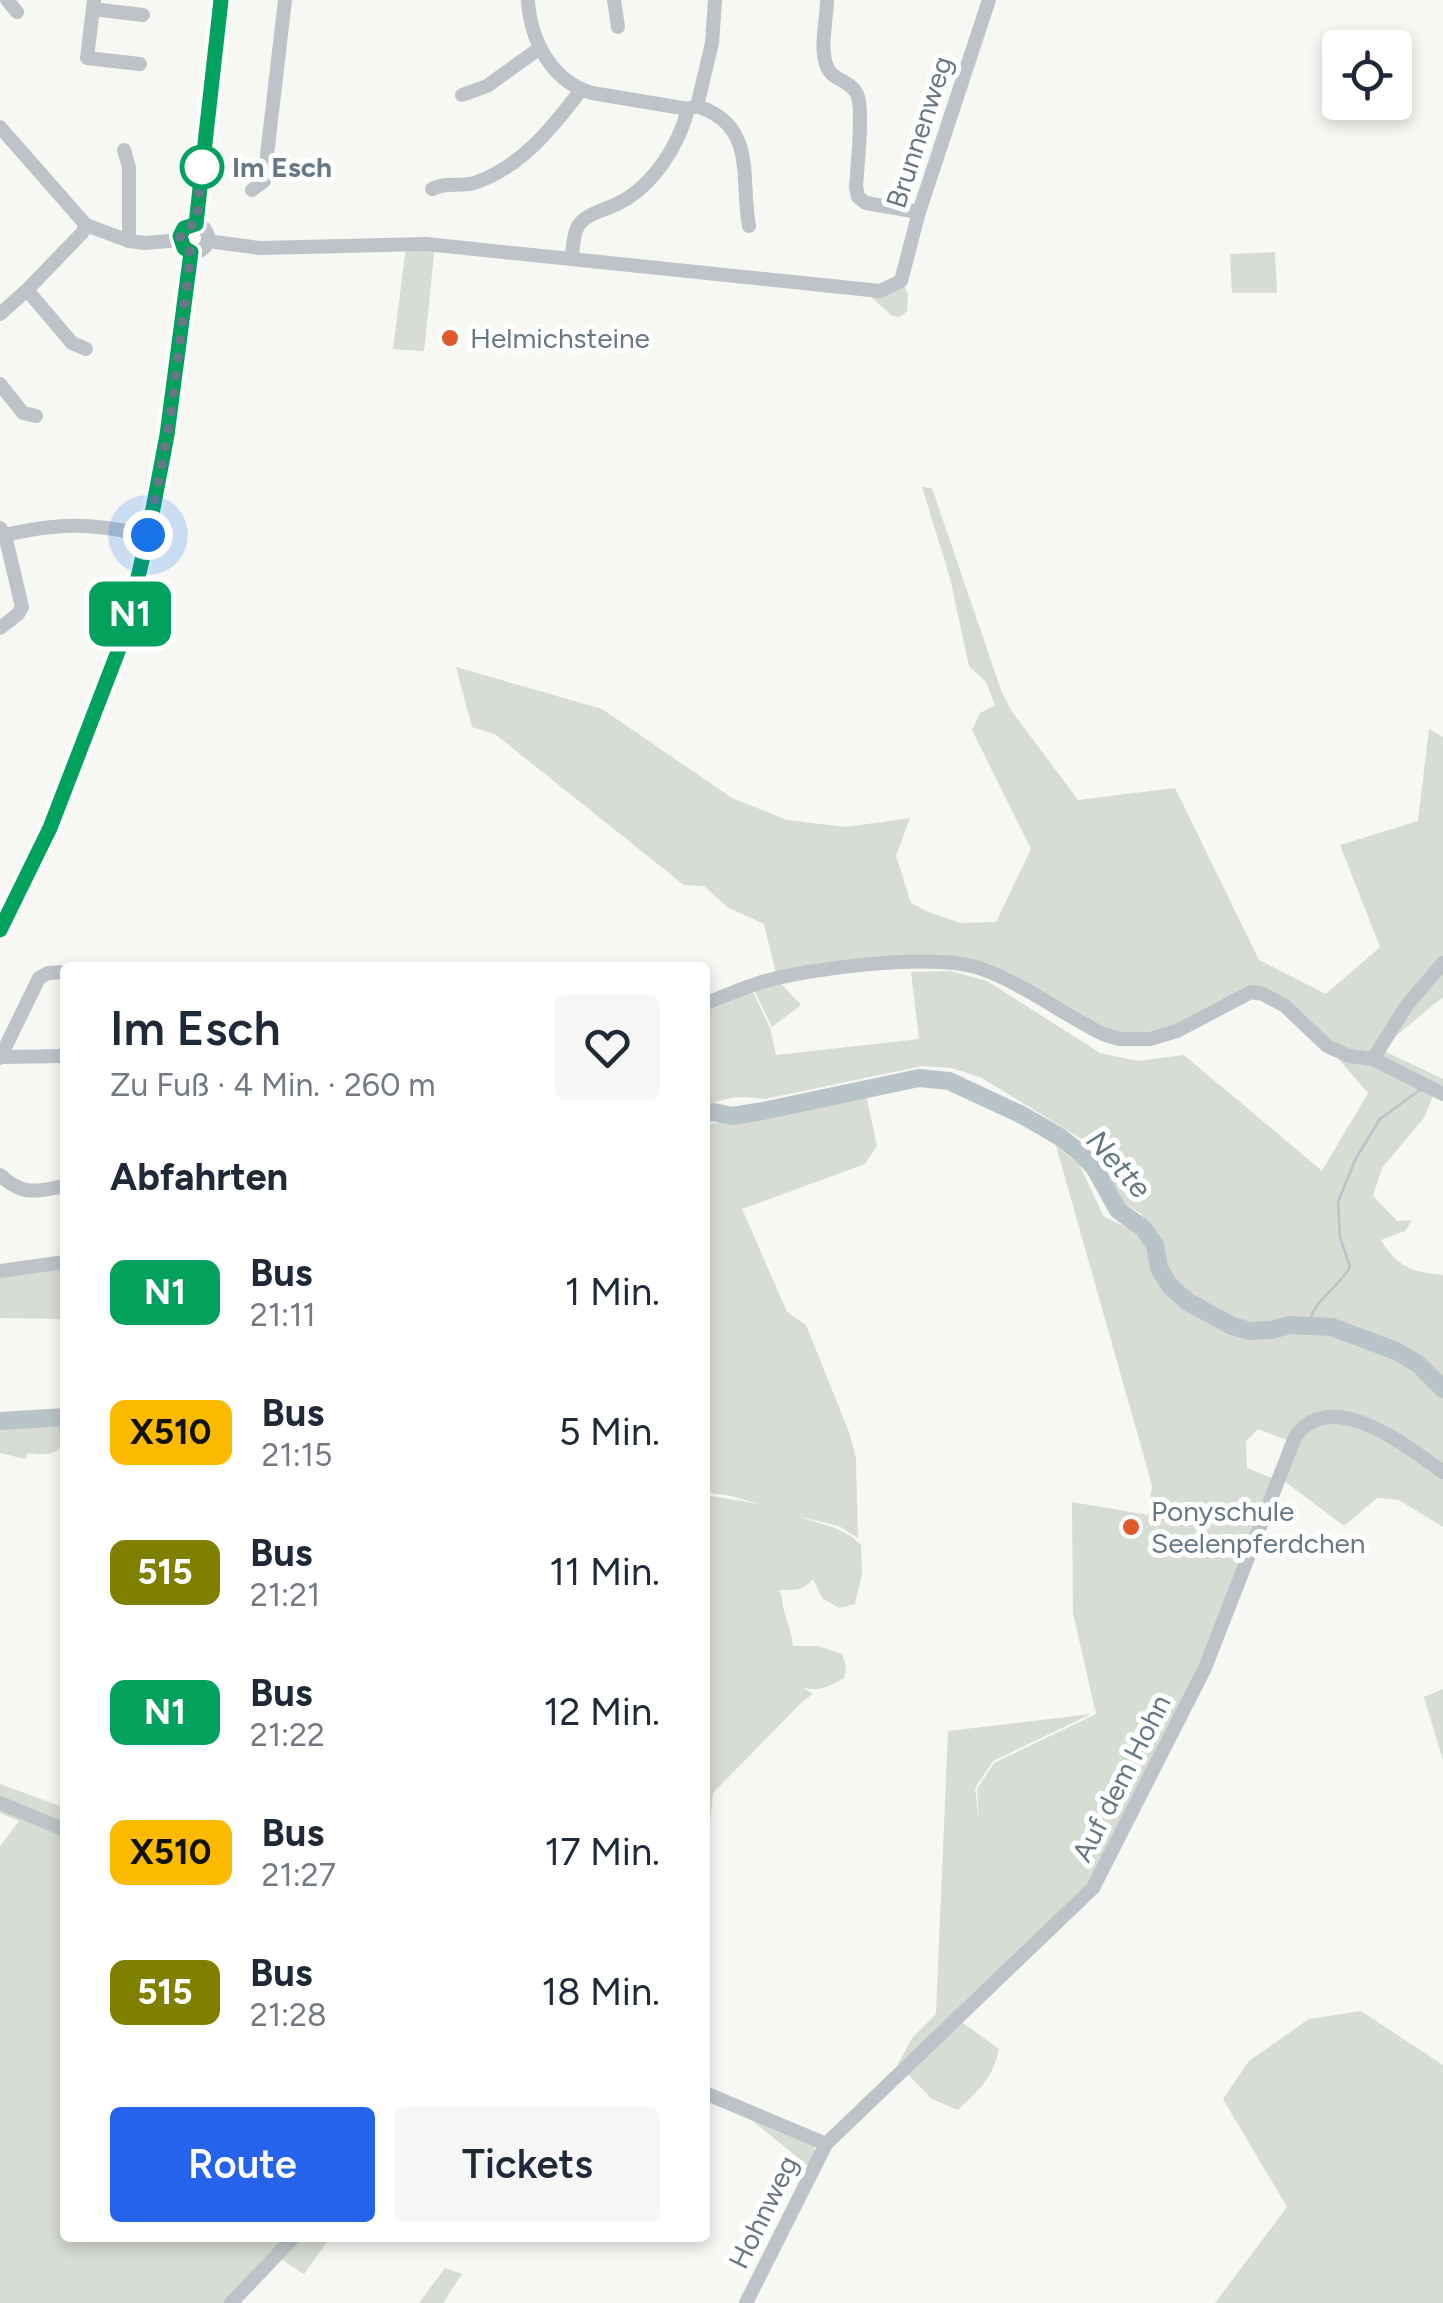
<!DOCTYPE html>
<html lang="de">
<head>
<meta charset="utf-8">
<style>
	body { margin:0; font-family:Figtree,sans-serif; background:#f6f6f7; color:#1f2937; height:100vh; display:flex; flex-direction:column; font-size:38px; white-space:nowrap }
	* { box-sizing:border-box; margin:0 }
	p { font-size:32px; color:#747a83 }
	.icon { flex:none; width:55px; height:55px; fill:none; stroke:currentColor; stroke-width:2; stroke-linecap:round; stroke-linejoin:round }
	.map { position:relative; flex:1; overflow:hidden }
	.side { position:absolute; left:60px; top:962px; width:650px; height:1280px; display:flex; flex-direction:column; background:#fff; border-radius:10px; box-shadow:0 5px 15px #0003 }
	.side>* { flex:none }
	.badge { padding:0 20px; border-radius:15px; font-size:35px; line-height:65px }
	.controls { position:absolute; left:1322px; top:30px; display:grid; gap:20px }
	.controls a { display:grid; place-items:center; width:90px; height:90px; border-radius:10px; background:#fff; box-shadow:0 5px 15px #0003; font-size:50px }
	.you { position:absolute; width:50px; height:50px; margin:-25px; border:8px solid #fff; border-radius:50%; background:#1a73e8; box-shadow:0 0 0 15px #1a73e833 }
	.map>.badge { position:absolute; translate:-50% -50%; box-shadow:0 0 0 5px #fff }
	h2 { padding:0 50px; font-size:38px; line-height:90px }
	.round { display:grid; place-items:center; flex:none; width:105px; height:105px; border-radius:10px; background:#f6f6f7 }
	.summary { display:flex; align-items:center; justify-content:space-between; height:170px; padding:0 50px }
	h1 { font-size:48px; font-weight:600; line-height:75px }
	.cta { display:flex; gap:20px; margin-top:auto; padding:20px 50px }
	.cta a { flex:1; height:115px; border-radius:10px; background:#2563eb; color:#fff; font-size:40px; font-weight:600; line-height:115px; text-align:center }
	.cta a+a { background:#f6f6f7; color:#1f2937 }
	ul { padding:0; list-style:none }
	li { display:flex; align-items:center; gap:30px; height:140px; padding:0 50px }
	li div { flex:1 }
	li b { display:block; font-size:38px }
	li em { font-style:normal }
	li .badge { min-width:110px; font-weight:700; text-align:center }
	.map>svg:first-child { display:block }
</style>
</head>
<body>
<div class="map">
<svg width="1443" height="2303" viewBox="0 0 1443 2303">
	<rect width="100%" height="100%" fill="#f7f7f4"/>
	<g fill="#d7dcd4">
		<polygon points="435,245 424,351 393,349 406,247"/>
		<polygon points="1275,252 1277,293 1232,293 1230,254"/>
		<polygon points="901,281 908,294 907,311 900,317 892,316 862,289"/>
		<path d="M 922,487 L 932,488 L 1002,693 L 1013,713 L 1078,800 L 1175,788 L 1259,960 L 1326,994 L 1380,947 L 1340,845 L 1418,821 L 1429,729 L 1443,737 L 1443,997 L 1380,1049 L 1443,1079 L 1443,1095 L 1435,1091 L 1424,1118 L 1382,1168 L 1373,1196 L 1397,1221 L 1412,1220 L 1405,1231 L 1381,1240 C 1396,1266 1413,1273 1443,1275 L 1443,1527 L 1399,1500 L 1377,1498 L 1344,1526 L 1283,1480 L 1297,1444 L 1258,1429 L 1246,1441 L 1247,1468 L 1272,1478 L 1201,1662 L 1091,1882 L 955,2017 L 999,2049 C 993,2078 979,2090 958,2110 L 932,2099 L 898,2064 L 912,2038 L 936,2014 L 948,1731 L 1091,1714 L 993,1761 L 975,1788 L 979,1822 L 977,1789 L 994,1763 L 1096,1714 L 1073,1613 L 1072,1502 L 1148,1515 L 1152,1485 L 1056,1146 L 1079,1164 L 1104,1217 L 1127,1227 L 1143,1215 L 1123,1202 L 1106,1169 L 1088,1143 L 980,1077 L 951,1068 L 922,1066 L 765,1099 C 741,1096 726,1096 705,1107 L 705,1012 L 753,992 L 770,1028 L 776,1055 L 919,1039 L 911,972 L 950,971 L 987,981 L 1100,1053 L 1138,1061 L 1184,1055 L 1322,1171 L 1368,1093 L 1327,1046 L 1263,994 L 1177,1031 L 1119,1039 L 1011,982 L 944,962 L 778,980 L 801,1005 L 772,1027 L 752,986 L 777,978 L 764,924 L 727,907 L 704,886 L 684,885 L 495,734 L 472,727 L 456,667 L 602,709 L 732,798 L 787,820 L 846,827 L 910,818 L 896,856 L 911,903 L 928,912 L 960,923 L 996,922 L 1031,849 L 972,730 L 980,713 L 995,705 L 986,682 L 969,666 L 950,578 Z"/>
		<path d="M 866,1095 L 877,1146 L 865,1164 L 742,1209 L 787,1312 L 806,1325 L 849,1432 L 856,1458 L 858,1538 L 839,1526 L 797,1516 L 835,1528 L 851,1536 L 861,1545 L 862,1574 L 855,1604 L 839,1608 L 822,1598 L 813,1579 C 801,1593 796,1589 779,1590 C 783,1598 782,1606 785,1614 C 788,1625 792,1634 793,1646 L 818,1646 L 842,1654 L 846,1666 L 844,1678 C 830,1686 818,1693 802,1687 L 813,1694 L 802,1702 L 713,1793 L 705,1871 L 705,1683 L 707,1678 L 705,1678 L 705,1495 L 759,1504 L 731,1496 L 705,1492 L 705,1125 Z"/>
		<polygon points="65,1268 65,1319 0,1318 0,1276"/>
		<path d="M 65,1413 L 65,1445 C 61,1447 59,1449 56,1451 C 48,1456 37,1454 28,1453 L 25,1459 L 0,1453 L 0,1417 Z"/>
		<polygon points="1443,1689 1443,1761 1424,1697"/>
		<polygon points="0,1784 65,1808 65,1824 0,1798"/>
		<polygon points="0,1808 65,1835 65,2238 323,2238 327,2242 304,2274 273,2254 225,2303 0,2303 0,1846 19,1821 0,1813"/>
		<polygon points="1361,2011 1443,2065 1443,2303 1215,2303 1287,2207 1223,2099 1249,2061 1309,2019"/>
		<polygon points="748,2117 814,2146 815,2151 808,2166"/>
		<polygon points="445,2268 462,2274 443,2303 419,2303"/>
	</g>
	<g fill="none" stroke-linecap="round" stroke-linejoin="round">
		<path stroke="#b9c4c9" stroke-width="2.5" d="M 1309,1324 C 1314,1298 1338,1289 1350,1267 L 1340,1237 L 1338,1202 L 1356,1158 L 1380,1119 L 1421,1089"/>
		<g stroke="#b9c4c9" stroke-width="18">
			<polyline points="705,1114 714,1112 732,1116 763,1111 919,1078 949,1081 1022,1115 1060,1137 1079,1152 1094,1167 1118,1210 1143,1228 1155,1245 1159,1268 1170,1286 1188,1302 1232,1326 1250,1331 1271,1330 1290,1325 1332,1327 1396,1351 1418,1364 1443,1389"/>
			<polyline points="0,1421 65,1417"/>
		</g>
		<g stroke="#bec3c7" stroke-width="14">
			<polyline points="7,0 17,12"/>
			<polyline points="94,0 87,58 140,64"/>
			<path d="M 528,0 C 530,40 552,82 592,93 L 688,109"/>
			<polyline points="614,0 618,27"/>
			<path d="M 827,0 C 827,20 816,61 833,75 C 841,81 852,84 857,94 C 864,108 857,168 856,187 L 858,197 L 866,203 L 919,212"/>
			<polyline points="93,9 143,15"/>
			<polyline points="462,95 487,86 540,48"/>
			<polyline points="697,106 712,43 715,0"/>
			<polyline points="0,127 86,225 129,241 145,243 180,240"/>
			<polyline points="124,150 129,167 129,241"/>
			<path d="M 432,189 C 447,181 461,188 477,182 C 522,166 553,127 581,90"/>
			<polyline points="252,190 264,181 285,0"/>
			<circle cx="194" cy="238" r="14"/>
			<polyline points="196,224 221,0"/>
			<polyline points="208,241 260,248 426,244 880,291 901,281 919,212 989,0"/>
			<path d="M 572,257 C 573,247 573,235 578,226 C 586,213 606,210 619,203 C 653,186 679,145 688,109 L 697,106 C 757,126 740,175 749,226"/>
			<polyline points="27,290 72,343 86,349"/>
			<polyline points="0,314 27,290 82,233 86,225"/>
			<polyline points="0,384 23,413 36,416"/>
			<path d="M 0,536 C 60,522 88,523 148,535"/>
			<polyline points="0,628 18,614 22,607 5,535 0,528"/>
			<polyline points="0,930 50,827 125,636 148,535 167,435 191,252"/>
			<path d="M 705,1004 C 724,996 743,988 762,982 C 810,968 936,952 982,969 C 1024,984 1062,1014 1103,1034 L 1119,1039 L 1150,1039 L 1177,1031 L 1251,992 L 1263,994 L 1285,1006 L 1327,1046 L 1349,1056 L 1373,1059 L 1443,1094"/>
			<polyline points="0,1057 65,1056"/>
			<polyline points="0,1058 39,978 48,973 65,972"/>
			<polyline points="1373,1059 1407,1005 1443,963"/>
			<path d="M 0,1175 C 24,1197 36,1191 65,1186"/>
			<polyline points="0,1271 65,1262"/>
			<polyline points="0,1803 65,1830"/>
			<polyline points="705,2093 826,2144"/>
			<polyline points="231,2303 293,2238"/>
			<path d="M 746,2303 L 826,2144 L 1093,1888 L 1205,1668 L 1295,1437 C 1331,1385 1408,1447 1443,1472"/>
		</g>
	</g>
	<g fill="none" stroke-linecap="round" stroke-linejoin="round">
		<g stroke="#fff" stroke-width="22">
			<polyline id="line" points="0,930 50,828 124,636 148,535 167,435 191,252 184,248 180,236 184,228 196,224 221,0"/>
		</g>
		<use href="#line" stroke="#03a15e" stroke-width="15"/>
		<polyline stroke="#677785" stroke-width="10" stroke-dasharray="0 18" points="148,535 170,421 191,252 184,248 180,236 184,228 196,224 202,167"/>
	</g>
	<circle fill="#fff" stroke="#03a15e" stroke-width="5" cx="202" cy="167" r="20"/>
	<g fill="#df592c" stroke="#fff" stroke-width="4">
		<circle cx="450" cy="338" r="10"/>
		<circle cx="1131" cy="1527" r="10"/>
	</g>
	<g text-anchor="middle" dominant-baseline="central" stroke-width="10" stroke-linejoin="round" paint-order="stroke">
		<g font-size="28" fill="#677785" stroke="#fff">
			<text transform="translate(919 132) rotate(-72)">Brunnenweg</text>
			<text transform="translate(1121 1778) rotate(-63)">Auf dem Hohn</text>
			<text transform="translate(763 2212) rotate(-64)">Hohnweg</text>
		</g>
		<g font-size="28" font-weight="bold" fill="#677785" stroke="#fff" text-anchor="start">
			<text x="232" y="167">Im Esch</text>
		</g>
		<g font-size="28" fill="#677785" stroke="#fff" text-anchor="start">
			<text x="470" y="338">Helmichsteine</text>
			<text x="1151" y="1511">Ponyschule<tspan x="1151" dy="32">Seelenpferdchen</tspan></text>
		</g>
		<g font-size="30" font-style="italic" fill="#637881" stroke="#fff">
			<text transform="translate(1119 1164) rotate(48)">Nette</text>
		</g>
	</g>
</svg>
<div class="controls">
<a><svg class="icon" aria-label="locate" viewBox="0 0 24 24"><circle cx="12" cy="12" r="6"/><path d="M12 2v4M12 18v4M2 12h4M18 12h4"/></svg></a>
</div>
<div class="you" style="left:148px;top:535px"></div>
<b class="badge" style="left:130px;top:614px;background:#03a15e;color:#fff">N1</b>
<section class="side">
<div class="summary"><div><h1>Im Esch</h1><p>Zu Fuß · 4 Min. · 260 m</p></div><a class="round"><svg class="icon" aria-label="heart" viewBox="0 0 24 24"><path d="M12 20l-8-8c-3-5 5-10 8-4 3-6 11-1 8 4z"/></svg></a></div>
<h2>Abfahrten</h2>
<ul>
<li><span class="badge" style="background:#03a15e;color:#fff">N1</span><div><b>Bus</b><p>21:11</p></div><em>1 Min.</em></li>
<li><span class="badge" style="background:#fbb900;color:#111">X510</span><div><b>Bus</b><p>21:15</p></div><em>5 Min.</em></li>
<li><span class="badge" style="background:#808000;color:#fff">515</span><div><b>Bus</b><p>21:21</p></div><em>11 Min.</em></li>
<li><span class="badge" style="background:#03a15e;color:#fff">N1</span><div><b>Bus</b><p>21:22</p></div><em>12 Min.</em></li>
<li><span class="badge" style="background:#fbb900;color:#111">X510</span><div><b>Bus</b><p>21:27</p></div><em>17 Min.</em></li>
<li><span class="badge" style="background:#808000;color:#fff">515</span><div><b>Bus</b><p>21:28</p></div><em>18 Min.</em></li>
</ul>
<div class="cta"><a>Route</a><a>Tickets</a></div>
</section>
</div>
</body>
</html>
